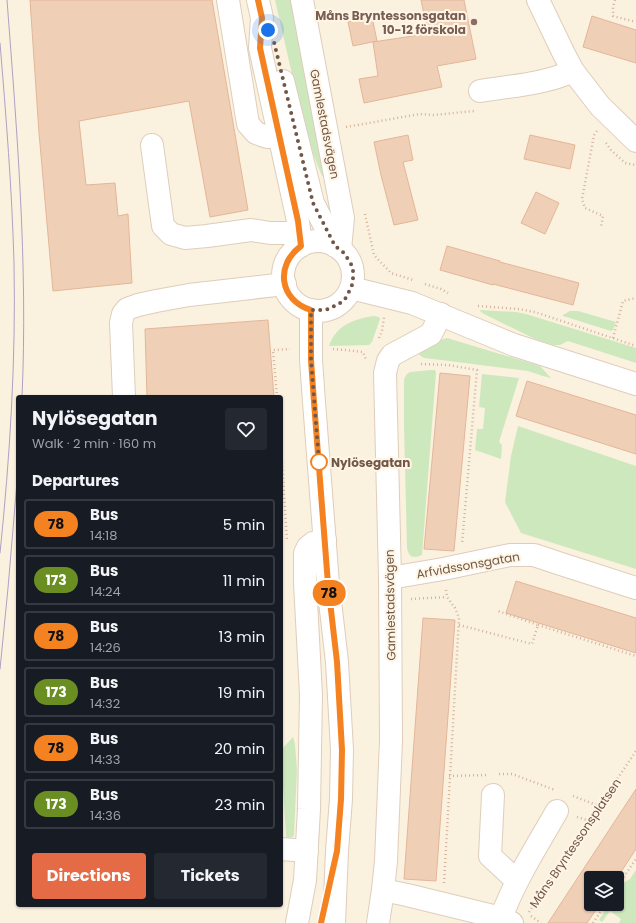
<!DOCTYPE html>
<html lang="en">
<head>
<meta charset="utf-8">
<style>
	body { margin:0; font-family:Poppins,sans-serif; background:#242831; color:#f1f3f6; height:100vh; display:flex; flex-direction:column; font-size:15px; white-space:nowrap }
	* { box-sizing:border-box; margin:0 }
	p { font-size:13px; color:#9ea1a6 }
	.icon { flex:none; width:22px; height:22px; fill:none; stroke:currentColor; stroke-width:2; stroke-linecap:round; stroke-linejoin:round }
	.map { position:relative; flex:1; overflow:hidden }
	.sheet { position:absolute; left:16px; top:395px; width:267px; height:512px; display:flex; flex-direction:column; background:#171b24; border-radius:4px; box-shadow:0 1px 3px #0004 }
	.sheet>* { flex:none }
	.badge { padding:0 8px; border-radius:13px; font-size:14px; line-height:26px }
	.fabs { position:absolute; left:584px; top:871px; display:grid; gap:8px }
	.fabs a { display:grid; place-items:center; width:40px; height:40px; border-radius:4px; background:#171b24; box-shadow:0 1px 3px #0004; font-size:20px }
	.you { position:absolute; width:20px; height:20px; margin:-10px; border:3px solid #fff; border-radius:50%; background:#1a73e8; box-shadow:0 0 0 6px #1a73e833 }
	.map>.badge { position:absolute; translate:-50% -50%; box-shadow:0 0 0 2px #fff }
	h2 { padding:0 16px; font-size:15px; line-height:36px }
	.round { display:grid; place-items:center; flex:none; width:42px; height:42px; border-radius:4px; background:#242831 }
	.headline { display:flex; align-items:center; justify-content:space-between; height:68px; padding:0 16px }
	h1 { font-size:19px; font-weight:700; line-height:30px }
	.button { display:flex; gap:8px; margin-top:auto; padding:8px 16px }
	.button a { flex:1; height:46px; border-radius:4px; background:#e46b45; color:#fff; font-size:16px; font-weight:700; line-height:46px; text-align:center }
	.button a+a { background:#242831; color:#f1f3f6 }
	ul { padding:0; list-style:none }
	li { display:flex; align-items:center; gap:12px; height:50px; margin:0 8px 6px; padding:0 8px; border:2px solid #363941; border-radius:4px }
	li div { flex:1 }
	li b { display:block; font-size:15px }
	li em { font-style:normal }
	li .badge { min-width:44px; font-weight:700; text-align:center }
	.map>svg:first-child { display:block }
</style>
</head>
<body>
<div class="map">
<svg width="636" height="923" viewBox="0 0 636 923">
	<rect width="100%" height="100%" fill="#fbf1df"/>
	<g fill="#cee8be">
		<polygon points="275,0 292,0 325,176 322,176 313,154 302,111 300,109"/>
		<polygon points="480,310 516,312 526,314 636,348 636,363 568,341 560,345 553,345 535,339 484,314 480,311"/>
		<polygon points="570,311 578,311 616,322 613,330 611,331 563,316 563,315"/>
		<path d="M 374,316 L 379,317 L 380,319 L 373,339 L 372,342 L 369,345 L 329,346 C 336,325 354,319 374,316 Z"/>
		<polygon points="447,338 540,366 551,378 543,376 528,371 441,360 424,358 419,355 421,352 440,340"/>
		<path d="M 431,370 L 435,370 L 436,372 L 422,555 C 413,559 409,557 407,548 L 404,426 L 404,379 L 407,374 L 410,372 Z"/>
		<polygon points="482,374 519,378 499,442 502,445 501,459 475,450 477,429 483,429 485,408 479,407"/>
		<polygon points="518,426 636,466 636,569 521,533 505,502 511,456"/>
		<polygon points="293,737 295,744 297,770 294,835 293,837 287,838 286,836 281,750"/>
		<polygon points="636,870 636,923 619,923 621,919 610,911 602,922 599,920 609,904 617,904 617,892 625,882 630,879"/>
	</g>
	<g fill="#f0cfb7" stroke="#e3b698">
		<polygon points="30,0 212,0 248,210 210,217 189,101 79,121 86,185 115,183 118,216 128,214 132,283 53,291 39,133"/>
		<polygon points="421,0 464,0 476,59 437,66 442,87 364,103 359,79 378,76 373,42 426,34 425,29 427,29"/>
		<polygon points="592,16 636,30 636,63 583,47"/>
		<polygon points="372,17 377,41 353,46 348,22"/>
		<polygon points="408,135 413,160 403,162 418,220 394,225 381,175 374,142"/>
		<polygon points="530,135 575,145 570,169 524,159"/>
		<polygon points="536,192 559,203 545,234 521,223"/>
		<polygon points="447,246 500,261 500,262 579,283 573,305 493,284 493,285 440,270"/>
		<polygon points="268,320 274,397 147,397 145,329"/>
		<polygon points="440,373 470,376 454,551 424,549"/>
		<polygon points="527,381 636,415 636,454 516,416"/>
		<polygon points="516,581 636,618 636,653 506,613"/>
		<polygon points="423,618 455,620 436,881 404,879"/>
		<polygon points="636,789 636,849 617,878 591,878 591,904 600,904 587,923 548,923"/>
	</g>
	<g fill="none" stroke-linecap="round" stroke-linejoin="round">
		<g stroke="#dfcdbb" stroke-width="24">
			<g id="minor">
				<polyline points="228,0 248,124 256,133 267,137 280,136"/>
				<polyline points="258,0 262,18 260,48 298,221 301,246"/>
				<polyline points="302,0 343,218 340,249"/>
				<polyline points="538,0 563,52 573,71 600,106 636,141"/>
				<polyline points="283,81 313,203 335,246"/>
				<path d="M 480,91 C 511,86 545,84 573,71"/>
				<polyline points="152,145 163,226 171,234 185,238 207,236 251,230 270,233 299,233"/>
				<circle cx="318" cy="276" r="35"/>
				<polyline points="351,288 412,303 514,345 636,384"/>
				<polyline points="311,310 311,360 314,402 328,584 337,662 342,750 341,799 337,851 334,923"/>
				<polyline points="124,397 121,323 123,314 127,309 138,305 156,301 189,295 285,284"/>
				<polyline points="390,578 443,569 510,555 534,555 561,564 636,588"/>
				<polyline points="493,795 490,856 517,881"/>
				<polyline points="281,849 307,851"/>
				<polyline points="383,890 407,895 501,918 512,923"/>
				<path d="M 501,918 C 515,880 537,846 557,811"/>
				<polyline points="297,923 305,880 309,809 311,695 305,583 305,553 308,547 313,543 325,540"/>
				<polyline points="378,923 383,890 386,861 391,740 390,578 385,373 388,361 392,355 431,334 441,314"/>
			</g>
		</g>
		<g stroke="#d4b29b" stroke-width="2.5" stroke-dasharray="1 3" stroke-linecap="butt">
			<polyline points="615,0 613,7 613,16 636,22"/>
			<polyline points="346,127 420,114 434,115 474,111"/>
			<polyline points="597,131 594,135 582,199 585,208 603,216 601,227"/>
			<polyline points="606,143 611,150 625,163 636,165"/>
			<polyline points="365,214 374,255 391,273 413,280"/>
			<polyline points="425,284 441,289 448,293"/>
			<polyline points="478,306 518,309 535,312 636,346"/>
			<polyline points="379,338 382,331 384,317"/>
			<polyline points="613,338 623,301 636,298"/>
			<polyline points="333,349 345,350 363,352 366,360"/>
			<polyline points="421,364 448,365 477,370 462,544"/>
			<polyline points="277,397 273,350 290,349"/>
			<polyline points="281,446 287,540"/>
			<polyline points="411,599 447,597"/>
			<polyline points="459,625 532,644 538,625 498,611"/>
			<polyline points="538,625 636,656"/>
			<polyline points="499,774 512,774 555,790"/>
			<polyline points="449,776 486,775"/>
			<polyline points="573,796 599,806"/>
			<polyline points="577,817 590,821"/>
			<polyline points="444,883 459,618 455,608 447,597 446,590"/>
			<polyline points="617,887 636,859"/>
			<polyline points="529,912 599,806 636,751"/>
			<polyline points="531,916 541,923"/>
			<polyline points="593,923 606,904"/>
		</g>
		<use href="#minor" stroke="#fff" stroke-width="22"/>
		<g stroke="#b39fc3" stroke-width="1">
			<path d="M 7,0 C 17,132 28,264 22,397"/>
			<path d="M 0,43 C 6,116 12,189 14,263 C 16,360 10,456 0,553"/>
			<polyline points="0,669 8,588 18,470"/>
		</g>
	</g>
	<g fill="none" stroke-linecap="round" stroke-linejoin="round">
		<g stroke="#fff" stroke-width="9">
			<path id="line" d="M 258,0 L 262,18 L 260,48 L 298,221 L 301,246 C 275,265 279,300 311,310 L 311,360 L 314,402 L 328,584 L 337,662 L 342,750 L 341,799 L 337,851 L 321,923"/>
		</g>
		<use href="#line" stroke="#f58220" stroke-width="6"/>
		<polyline stroke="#715748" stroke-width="4" stroke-dasharray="0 7.2" points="268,30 274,42 313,203 335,246 344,253 351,264 353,270 353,282 351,288 345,299 340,303 329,309 323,310 311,310 311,360 319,462"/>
	</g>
	<circle fill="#8d6e63" stroke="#fff5e4" stroke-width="1.5" cx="474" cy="22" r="4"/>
	<circle fill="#fff" stroke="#f58220" stroke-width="2" cx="319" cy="462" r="8"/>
	<g text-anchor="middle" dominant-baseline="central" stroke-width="4" stroke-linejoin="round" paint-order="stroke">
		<g font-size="12" font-weight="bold" fill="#785e54" stroke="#fff5e4" text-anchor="end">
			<text x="466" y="15">Måns Bryntessonsgatan<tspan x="466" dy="14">10-12 förskola</tspan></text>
		</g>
		<g font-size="12" fill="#715748" stroke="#fff5e4">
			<text transform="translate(325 124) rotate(79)">Gamlestadsvägen</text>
			<text transform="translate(468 565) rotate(-10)">Arfvidssonsgatan</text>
			<text transform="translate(390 605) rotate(-91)">Gamlestadsvägen</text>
			<text transform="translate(575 843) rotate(-56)">Måns Bryntessonsplatsen</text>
		</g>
		<g font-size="12" font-weight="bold" fill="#715748" stroke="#fff5e4" text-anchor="start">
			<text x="331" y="462">Nylösegatan</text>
		</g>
	</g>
</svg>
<div class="fabs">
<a><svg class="icon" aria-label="layers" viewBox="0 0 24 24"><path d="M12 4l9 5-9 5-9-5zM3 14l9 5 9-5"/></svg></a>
</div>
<div class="you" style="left:268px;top:30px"></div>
<b class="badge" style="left:329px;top:593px;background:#f58220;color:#111">78</b>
<section class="sheet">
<div class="headline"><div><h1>Nylösegatan</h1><p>Walk · 2 min · 160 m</p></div><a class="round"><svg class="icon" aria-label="heart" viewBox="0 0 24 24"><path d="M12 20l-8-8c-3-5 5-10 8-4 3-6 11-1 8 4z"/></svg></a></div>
<h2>Departures</h2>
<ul>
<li><span class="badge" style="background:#f58220;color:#111">78</span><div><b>Bus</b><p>14:18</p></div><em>5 min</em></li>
<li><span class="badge" style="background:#6b8e23;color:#fff">173</span><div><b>Bus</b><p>14:24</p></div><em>11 min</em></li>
<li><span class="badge" style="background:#f58220;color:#111">78</span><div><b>Bus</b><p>14:26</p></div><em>13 min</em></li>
<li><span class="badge" style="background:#6b8e23;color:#fff">173</span><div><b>Bus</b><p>14:32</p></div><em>19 min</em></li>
<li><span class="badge" style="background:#f58220;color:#111">78</span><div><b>Bus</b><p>14:33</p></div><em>20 min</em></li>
<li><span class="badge" style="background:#6b8e23;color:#fff">173</span><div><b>Bus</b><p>14:36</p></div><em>23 min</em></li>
</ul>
<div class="button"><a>Directions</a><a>Tickets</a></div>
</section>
</div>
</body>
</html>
